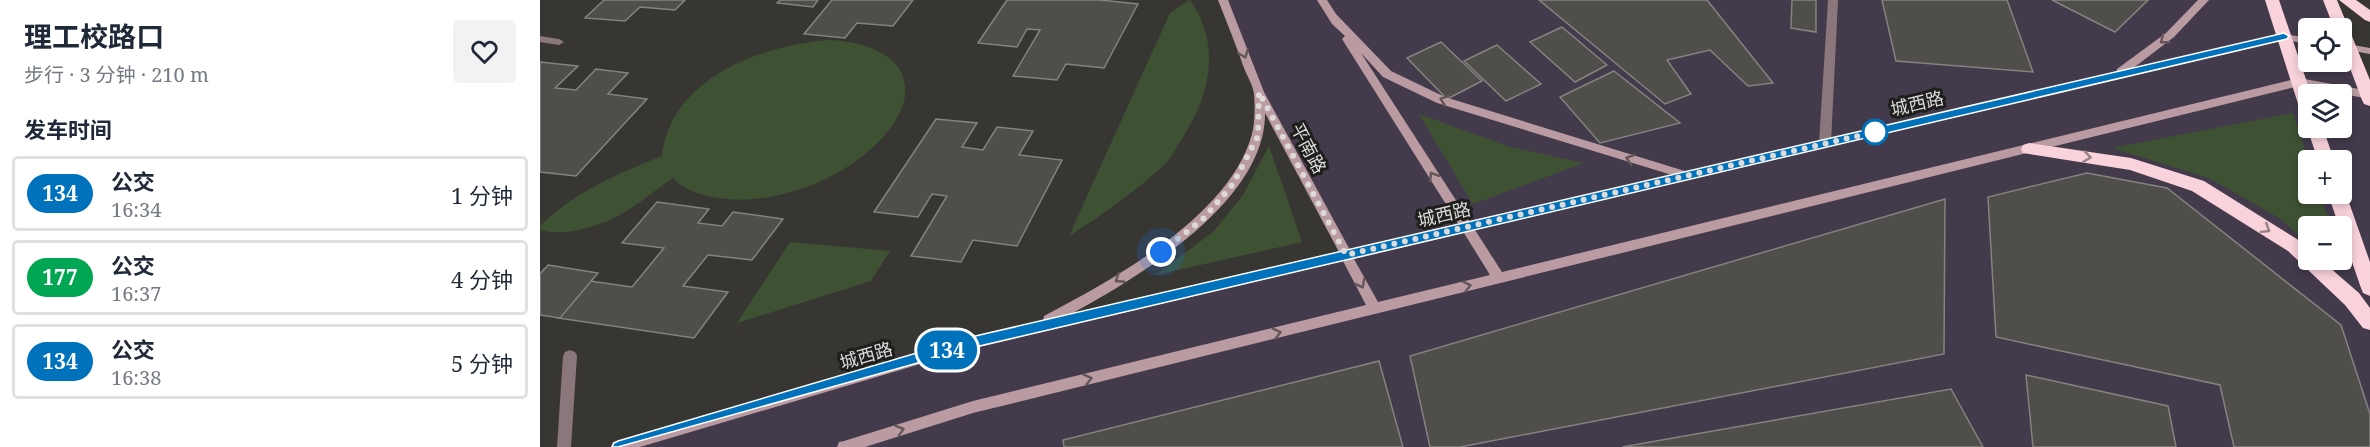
<!DOCTYPE html>
<html lang="zh">
<head>
<meta charset="utf-8">
<style>
	body { margin:0; font-family:"Noto Serif","Noto Sans SC",serif; background:#f2f2f3; color:#1f2937; height:100vh; display:flex; flex-direction:column; font-size:22px; white-space:nowrap }
	* { box-sizing:border-box; margin:0 }
	p { font-size:20px; color:#747a83 }
	.icon { flex:none; width:33px; height:33px; fill:none; stroke:currentColor; stroke-width:2; stroke-linecap:round; stroke-linejoin:round }
	.map { position:relative; flex:1; overflow:hidden }
	.drawer { display:flex; flex-direction:column; background:#fff; width:540px }
	.drawer>* { flex:none }
	.badge { padding:0 12px; border-radius:20px; font-size:21px; line-height:39px }
	.tools { position:absolute; left:1758px; top:18px; display:grid; gap:12px }
	.tools a { display:grid; place-items:center; width:54px; height:54px; border-radius:6px; background:#fff; box-shadow:0 3px 9px #0003; font-size:30px }
	.you { position:absolute; width:30px; height:30px; margin:-15px; border:4px solid #fff; border-radius:50%; background:#1a73e8; box-shadow:0 0 0 9px #1a73e833 }
	.map>.badge { position:absolute; translate:-50% -50%; box-shadow:0 0 0 3px #fff }
	h2 { padding:0 24px; font-size:22px; line-height:54px }
	.round { display:grid; place-items:center; flex:none; width:63px; height:63px; border-radius:6px; background:#f2f2f3 }
	.overview { display:flex; align-items:center; justify-content:space-between; height:102px; padding:0 24px }
	h1 { font-size:28px; font-weight:700; line-height:45px }
	ul { padding:0; list-style:none }
	li { display:flex; align-items:center; gap:18px; height:75px; margin:0 12px 9px; padding:0 12px; border:3px solid #e0e1e3; border-radius:6px }
	li div { flex:1 }
	li b { display:block; font-size:22px }
	li em { font-style:normal }
	li .badge { min-width:66px; font-weight:700; text-align:center }
	main { display:flex; flex:1; min-height:0 }
	.map>svg:first-child { display:block }
</style>
</head>
<body>
<main>
<section class="drawer">
<div class="overview"><div><h1>理工校路口</h1><p>步行 · 3 分钟 · 210 m</p></div><a class="round"><svg class="icon" aria-label="heart" viewBox="0 0 24 24"><path d="M12 20l-8-8c-3-5 5-10 8-4 3-6 11-1 8 4z"/></svg></a></div>
<h2>发车时间</h2>
<ul>
<li><span class="badge" style="background:#0072bc;color:#fff">134</span><div><b>公交</b><p>16:34</p></div><em>1 分钟</em></li>
<li><span class="badge" style="background:#00a651;color:#fff">177</span><div><b>公交</b><p>16:37</p></div><em>4 分钟</em></li>
<li><span class="badge" style="background:#0072bc;color:#fff">134</span><div><b>公交</b><p>16:38</p></div><em>5 分钟</em></li>
</ul>
</section>
<div class="map">
<svg width="1830" height="447" viewBox="0 0 1830 447">
	<rect width="100%" height="100%" fill="#383633"/>
	<path fill="#433a4b" fill-rule="evenodd" d="M 683,0 L 1790,0 L 1801,28 L 1768,28 L 1768,62 L 1802,62 L 1802,29 L 1830,100 L 1830,447 L 79,447 L 431,343 L 805,255 L 719,92 ZM 1768,94 L 1802,94 L 1802,128 L 1768,128 ZM 1768,160 L 1802,160 L 1802,194 L 1768,194 ZM 1768,226 L 1802,226 L 1802,260 L 1768,260 Z"/>
	<g fill="#3e5233">
		<path d="M 650,0 C 681,45 671,93 643,137 C 637,146 632,157 625,164 C 595,192 563,214 529,236 L 630,13 Z"/>
		<path d="M 291,40 C 377,46 389,102 324,155 C 288,184 234,203 187,199 C 167,197 148,193 133,178 C 114,191 94,208 74,218 C 55,227 19,238 0,229 L 0,226 C 33,193 79,173 122,156 C 130,78 223,44 291,40 Z"/>
		<polygon points="1753,113 1769,160 1768,194 1780,194 1791,226 1768,226 1768,244 1741,219 1669,178 1572,148"/>
		<polygon points="879,114 970,147 1044,163 933,204"/>
		<polygon points="729,146 762,242 616,275 674,231 703,195"/>
		<polygon points="250,242 350,251 331,281 197,323"/>
	</g>
	<g fill="#504e4b" stroke="#84837f" stroke-width="1.5">
		<polygon points="64,0 145,0 135,10 100,7 85,21 45,18"/>
		<polygon points="240,0 278,0 273,7 237,3"/>
		<polygon points="292,0 373,0 353,26 317,23 305,38 264,34"/>
		<polygon points="467,0 560,0 598,4 564,68 526,64 517,80 473,76 500,30 487,29 477,47 438,43"/>
		<polygon points="999,0 1167,0 1233,83 1208,86 1170,50 1127,60 1151,94 1125,104"/>
		<polygon points="1252,0 1276,0 1276,32 1251,28"/>
		<polygon points="1342,0 1467,0 1493,72 1356,61"/>
		<polygon points="1512,0 1608,0 1575,32"/>
		<polygon points="1022,27 1067,65 1035,82 990,42"/>
		<polygon points="901,42 942,81 907,99 867,58"/>
		<polygon points="957,45 1001,84 966,101 924,61"/>
		<polygon points="0,62 38,66 15,88 36,90 56,69 88,73 68,94 107,99 36,176 0,172"/>
		<polygon points="1074,71 1140,123 1060,143 1020,97"/>
		<polygon points="396,119 437,123 422,147 443,150 457,127 493,131 479,155 522,160 477,246 433,240 421,262 371,256 407,196 392,194 378,217 334,212"/>
		<polygon points="1547,173 1627,188 1801,325 1830,414 1830,447 1694,447 1680,385 1456,337 1448,197"/>
		<polygon points="1405,199 1404,354 920,447 890,447 870,356"/>
		<polygon points="117,202 169,209 158,223 182,226 193,212 243,219 212,260 168,255 143,286 188,292 154,338 18,318 50,281 92,287 124,248 82,243"/>
		<polygon points="8,265 58,273 20,318 0,315 0,274"/>
		<polygon points="839,361 863,447 524,447 523,440"/>
		<polygon points="1486,375 1628,406 1636,447 1493,447"/>
		<polygon points="1411,389 1443,447 1082,447"/>
	</g>
	<g fill="none" stroke-linecap="round" stroke-linejoin="round">
		<g fill="#8b777b" fill-rule="evenodd">
			<polygon points="1288,0 1298,0 1291,143 1285,147 1279,143"/>
			<polygon points="0,36 19,39 24,42 19,45 0,42"/>
			<polygon points="30,350 35,352 37,356 31,447 17,447 23,356 25,352"/>
		</g>
		<g fill="#ba9ba2" fill-rule="evenodd">
			<path d="M 678,0 L 688,0 L 724,92 L 810,250 L 919,225 L 802,39 L 805,36 L 792,24 L 777,0 L 787,0 L 796,14 L 851,71 L 905,97 L 1148,172 L 1576,72 L 1577,69 L 1626,33 L 1658,0 L 1669,0 L 1634,37 L 1592,69 L 1744,34 L 1768,38 L 1768,44 L 1744,40 L 935,230 L 962,272 L 1759,78 L 1830,91 L 1830,99 L 1759,86 L 433,413 L 325,447 L 297,447 L 299,442 L 304,441 L 433,401 L 826,305 L 803,261 L 431,349 L 100,447 L 71,447 L 73,442 L 78,441 L 431,337 L 503,321 L 504,316 C 574,279 690,216 712,134 C 715,122 715,106 714,94 C 713,85 707,76 704,68 C 696,45 687,23 678,0 ZM 821,53 L 843,77 L 897,103 L 1132,175 L 930,222 ZM 725,113 L 799,252 L 531,314 C 599,277 726,201 725,113 ZM 924,233 L 950,275 L 838,302 L 814,259 Z"/>
			<polygon points="1802,43 1830,48 1830,54 1802,49"/>
		</g>
		<g fill="#f9d2db" fill-rule="evenodd">
			<polygon points="1725,0 1739,0 1771,94 1768,94 1768,116 1762,114 1760,110"/>
			<polygon points="1783,0 1797,0 1830,80 1830,106 1824,104 1822,100 1802,47 1802,28 1794,28"/>
			<polygon points="1799,0 1816,0 1830,10 1830,22 1825,20"/>
			<polygon points="1768,125 1768,128 1783,128 1794,160 1778,160 1767,128"/>
			<polygon points="1489,143 1591,158 1664,181 1760,241 1768,248 1768,260 1781,260 1819,293 1830,308 1830,330 1823,328 1805,305 1748,251 1652,191 1590,170 1483,153 1481,149 1483,145"/>
			<polygon points="1802,189 1806,194 1830,262 1830,296 1823,293 1821,288 1802,233 1802,226 1799,226 1788,194 1802,194"/>
		</g>
	</g>
	<defs><path id="oneway-chevron" d="M-2-3.5L2.5 0L-2 3.5" fill="none" stroke-width="1.6" stroke-linecap="round" stroke-linejoin="round" transform="scale(1.5)"/></defs>
	<g stroke="#645658">
		<use href="#oneway-chevron" transform="translate(1624 40) rotate(142)"/>
		<use href="#oneway-chevron" transform="translate(704 54) rotate(69)"/>
		<use href="#oneway-chevron" transform="translate(904 100) rotate(-159)"/>
		<use href="#oneway-chevron" transform="translate(1090 159) rotate(-163)"/>
		<use href="#oneway-chevron" transform="translate(893 176) rotate(-122)"/>
		<use href="#oneway-chevron" transform="translate(579 279) rotate(147)"/>
		<use href="#oneway-chevron" transform="translate(821 284) rotate(62)"/>
		<use href="#oneway-chevron" transform="translate(927 286) rotate(-14)"/>
		<use href="#oneway-chevron" transform="translate(737 333) rotate(-14)"/>
		<use href="#oneway-chevron" transform="translate(548 379) rotate(-14)"/>
		<use href="#oneway-chevron" transform="translate(360 430) rotate(-17)"/>
	</g>
	<g stroke="#968185">
		<use href="#oneway-chevron" transform="translate(1547 157) rotate(8)"/>
		<use href="#oneway-chevron" transform="translate(1726 229) rotate(32)"/>
	</g>
	<polygon fill="#0072bc" stroke="#fff" stroke-width="1.5" points="1744,33 1749,36 1747,39 431,348 78,447 72,447 74,443 78,441 431,337"/>
	<g fill="none" stroke-linecap="round" stroke-linejoin="round">
		<polyline stroke="#dcdbd9" stroke-width="6" stroke-dasharray="0 10.8" points="621,252 663,219 693,184 718,136 719,92 806,255 1335,132"/>
	</g>
	<circle fill="#fff" stroke="#0072bc" stroke-width="3" cx="1335" cy="132" r="12"/>
	<g text-anchor="middle" dominant-baseline="central" stroke-width="6" stroke-linejoin="round" paint-order="stroke">
		<g font-size="18" fill="#dcdbd9" stroke="#1e1e1c">
			<text transform="translate(1377 103) rotate(-13)">城西路</text>
			<text transform="translate(769 148) rotate(62)">平南路</text>
			<text transform="translate(904 214) rotate(-13)">城西路</text>
			<text transform="translate(326 355) rotate(-16)">城西路</text>
		</g>
	</g>
</svg>
<div class="tools">
<a><svg class="icon" aria-label="locate" viewBox="0 0 24 24"><circle cx="12" cy="12" r="6"/><path d="M12 2v4M12 18v4M2 12h4M18 12h4"/></svg></a>
<a><svg class="icon" aria-label="layers" viewBox="0 0 24 24"><path d="M12 4l9 5-9 5-9-5zM3 14l9 5 9-5"/></svg></a>
<a>+</a>
<a>−</a>
</div>
<div class="you" style="left:621px;top:252px"></div>
<b class="badge" style="left:407px;top:350px;background:#0072bc;color:#fff">134</b>
</div>
</main>
</body>
</html>
